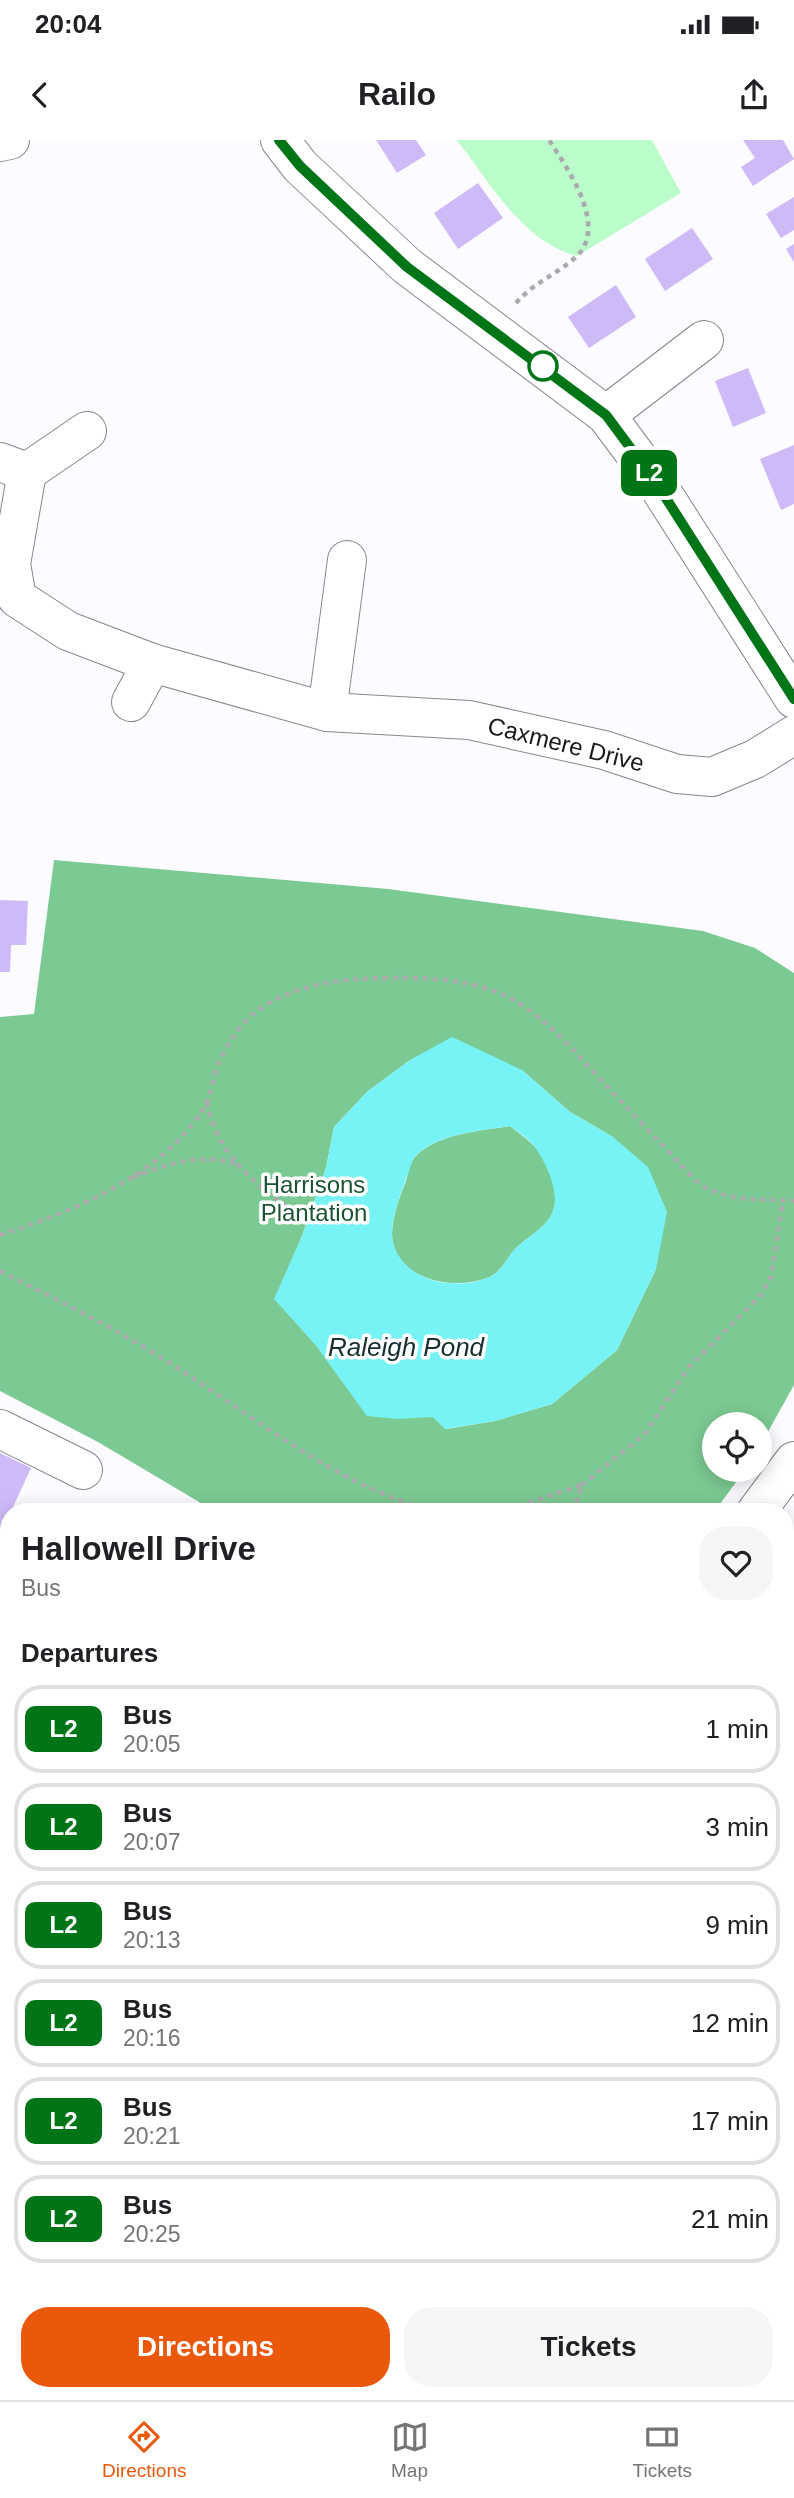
<!DOCTYPE html>
<html lang="en">
<head>
<meta charset="utf-8">
<style>
	body { margin:0; font-family:Helvetica,sans-serif; background:#f6f6f6; color:#202124; height:100vh; display:flex; flex-direction:column; font-size:26px; white-space:nowrap }
	* { box-sizing:border-box; margin:0 }
	p { font-size:23px; color:#757577 }
	.icon { flex:none; width:38px; height:38px; fill:none; stroke:currentColor; stroke-width:2; stroke-linecap:round; stroke-linejoin:round }
	.map { position:relative; flex:1; overflow:hidden }
	.details { position:absolute; left:0px; top:1363px; width:794px; height:898px; display:flex; flex-direction:column; background:#fff; border-radius:28px 28px 0 0; box-shadow:0 4px 18px #0003 }
	.details>* { flex:none }
	.badge { padding:0 14px; border-radius:10px; font-size:24px; line-height:46px }
	.buttons { position:absolute; left:702px; top:1272px; display:grid; gap:14px }
	.buttons a { display:grid; place-items:center; width:70px; height:70px; border-radius:50%; background:#fff; box-shadow:0 4px 18px #0003; font-size:35px }
	.map>.badge { position:absolute; translate:-50% -50%; box-shadow:0 0 0 4px #fff }
	h2 { padding:0 21px; font-size:26px; line-height:63px }
	.round { display:grid; place-items:center; flex:none; width:74px; height:74px; border-radius:28px; background:#f6f6f6 }
	.summary { display:flex; align-items:center; justify-content:space-between; height:119px; padding:0 21px }
	h1 { font-size:33px; font-weight:700; line-height:52px }
	.primary-button { display:flex; gap:14px; margin-top:auto; padding:14px 21px }
	.primary-button a { flex:1; height:80px; border-radius:28px; background:#ea580c; color:#fff; font-size:28px; font-weight:700; line-height:80px; text-align:center }
	.primary-button a+a { background:#f6f6f6; color:#202124 }
	ul { padding:0; list-style:none }
	li { display:flex; align-items:center; gap:21px; height:88px; margin:0 14px 10px; padding:0 7px; border:4px solid #e0e0e0; border-radius:28px }
	li div { flex:1 }
	li b { display:block; font-size:26px }
	li em { font-style:normal }
	li .badge { min-width:77px; font-weight:700; text-align:center }
	.status { display:flex; justify-content:space-between; align-items:center; height:49px; padding:0 35px; background:#fff; direction:ltr }
	.status svg { height:19px; fill:currentColor }
	header { display:flex; justify-content:space-between; align-items:center; height:91px; padding:0 21px; background:#fff; font-size:32px; font-weight:700 }
	.tab-bar { display:flex; justify-content:space-around; align-items:center; height:98px; border-top:2px solid #e0e0e0; background:#fff; font-size:19px; color:#757577 }
	.tab-bar a { display:grid; justify-items:center; gap:4px }
	.tab-bar .selected { color:#ea580c }
	.map>svg:first-child { display:block }
</style>
</head>
<body>
<div class="status"><b>20:04</b><svg viewBox="0 0 49 12"><path d="M0 12V9h3v3zM5 12V6h3v6zM10 12V3h3v9zM15 12V0h3v12zM26 1h20v11H26zM47 4h2v5h-2z"/></svg></div>
<header><svg class="icon" aria-label="back" viewBox="0 0 24 24"><path d="M15 5l-7 7 7 7"/></svg>Railo<svg class="icon" aria-label="share" viewBox="0 0 24 24"><path d="M12 15V3M7 8l5-5 5 5M5 13v7h14v-7"/></svg></header>
<div class="map">
<svg width="794" height="2260" viewBox="0 0 794 2260">
	<rect width="100%" height="100%" fill="#fcfbff"/>
	<path fill="#bafdcb" d="M 457,0 L 652,0 L 681,53 L 577,116 C 522,101 490,43 457,0 Z"/>
	<g fill="#7cca93" fill-rule="evenodd">
		<path d="M 54,720 L 388,749 L 703,791 L 755,808 L 794,833 L 794,1245 L 760,1306 L 760,1284 L 714,1284 L 714,1330 L 745,1330 L 714,1372 L 216,1372 L 98,1302 L 0,1251 L 0,877 L 34,874 ZM 410,920 L 522,930 L 570,972 L 613,997 L 656,1129 L 617,1210 L 552,1264 L 495,1281 L 446,1289 L 433,1277 L 314,1203 L 275,1159 L 302,1096 L 326,1028 L 334,987 L 367,952 Z"/>
		<path d="M 510,986 C 517,992 525,997 531,1003 C 548,1018 565,1061 548,1080 C 539,1092 526,1098 516,1108 C 506,1118 503,1132 487,1138 C 455,1150 403,1142 393,1103 C 389,1085 399,1058 406,1041 C 408,1034 410,1022 415,1017 C 437,993 481,991 510,986 Z"/>
	</g>
	<path fill="#77f2f5" fill-rule="evenodd" d="M 452,897 L 522,930 L 570,972 L 613,997 L 648,1027 L 667,1072 L 656,1129 L 617,1210 L 552,1264 L 495,1281 L 445,1289 L 433,1277 L 397,1279 L 367,1276 L 314,1203 L 274,1159 L 302,1096 L 326,1028 L 334,987 L 367,952 L 410,920 ZM 510,986 C 518,992 529,999 535,1007 C 547,1025 565,1060 548,1080 C 539,1092 526,1098 516,1108 C 506,1118 503,1132 487,1138 C 455,1151 404,1142 393,1103 C 388,1083 401,1055 407,1036 C 410,1031 411,1021 415,1017 C 436,993 481,991 510,986 Z"/>
	<g fill="#cfbaf8">
		<polygon points="376,0 416,0 426,15 397,33"/>
		<polygon points="743,0 783,0 794,19 753,46 741,27 755,18"/>
		<polygon points="478,43 503,78 458,109 434,73"/>
		<polygon points="794,57 794,90 781,98 766,74"/>
		<polygon points="692,88 713,119 665,151 645,119"/>
		<polygon points="794,104 794,122 786,109"/>
		<polygon points="616,145 636,177 589,208 568,177"/>
		<polygon points="748,228 766,273 733,287 715,241"/>
		<polygon points="794,305 794,364 781,370 760,319"/>
		<polygon points="0,760 28,761 26,805 11,805 10,832 0,832"/>
		<polygon points="0,1313 31,1328 13,1367 19,1370 9,1372 9,1390 3,1388 0,1394"/>
		<polygon points="0,2003 9,2010 9,2074 0,2068"/>
		<polygon points="0,2141 9,2148 9,2234 0,2246"/>
		<polygon points="238,2252 245,2252 256,2260 232,2260"/>
		<polygon points="611,2252 624,2252 630,2260 602,2260"/>
		<polygon points="627,2252 675,2252 682,2260 634,2260"/>
		<polygon points="681,2252 703,2252 690,2260"/>
	</g>
	<g fill="none" stroke-linecap="round" stroke-linejoin="round">
		<g stroke="#88868c" stroke-width="40">
			<g id="minor">
				<polyline points="280,0 300,26 407,126 606,275 655,341 794,559"/>
				<polyline points="0,2 10,0"/>
				<polyline points="606,275 704,200"/>
				<polyline points="0,322 27,332 87,291"/>
				<polyline points="27,332 11,424 17,458 68,491 152,523 327,572 469,580 604,610 677,634 712,637 755,619 794,595"/>
				<polyline points="131,562 152,523"/>
				<polyline points="327,572 347,420"/>
				<polyline points="0,1289 83,1330"/>
				<polyline points="756,1372 794,1321"/>
				<polyline points="786,1513 794,1512"/>
				<polyline points="786,1668 794,1659"/>
				<polyline points="786,1723 794,1731"/>
				<polyline points="786,2161 794,2167"/>
				<polyline points="111,2260 117,2252"/>
			</g>
		</g>
		<g stroke="#aaa9ac" stroke-width="4.5" stroke-dasharray="5 5" stroke-linecap="butt">
			<path d="M 516,163 C 533,143 557,134 576,117 C 609,86 567,28 549,0"/>
			<path d="M 207,962 C 216,1012 251,1041 290,1069"/>
			<path d="M 133,1037 C 166,1025 200,1012 236,1024"/>
			<path d="M 0,1095 C 74,1071 165,1035 206,964 C 212,953 212,940 217,928 C 223,912 232,897 244,883 C 270,853 322,841 360,839 C 410,837 470,835 515,861 C 549,881 574,911 601,940 C 633,974 666,1009 699,1044 C 731,1063 758,1058 794,1061"/>
			<path d="M 0,1131 C 56,1159 112,1187 165,1220 C 253,1275 336,1347 438,1372"/>
			<polyline points="582,1345 644,1295 689,1227 760,1156 771,1137 783,1060"/>
			<polyline points="500,1372 582,1345 573,1372"/>
			<polyline points="786,1453 794,1447"/>
		</g>
		<use href="#minor" stroke="#fff" stroke-width="38"/>
	</g>
	<g fill="none" stroke-linecap="round" stroke-linejoin="round">
		<g stroke="#fff" stroke-width="16">
			<polyline id="line" points="279,0 300,26 407,127 606,275 655,341 794,559"/>
		</g>
		<use href="#line" stroke="#007517" stroke-width="10"/>
	</g>
	<circle fill="#fff" stroke="#007517" stroke-width="3.5" cx="543" cy="226" r="14"/>
	<g text-anchor="middle" dominant-baseline="central" stroke-width="7" stroke-linejoin="round" paint-order="stroke">
		<g font-size="24" fill="#1a1a1c" stroke="#fff">
			<text transform="translate(566 604) rotate(14)">Caxmere Drive</text>
		</g>
		<g font-size="24" fill="#1b5430" stroke="#fff">
			<text x="314" y="1044">Harrisons<tspan x="314" dy="28">Plantation</tspan></text>
		</g>
		<g font-size="26" font-style="italic" fill="#192f2f" stroke="#fff">
			<text x="406" y="1207">Raleigh Pond</text>
		</g>
	</g>
</svg>
<div class="buttons">
<a><svg class="icon" aria-label="locate" viewBox="0 0 24 24"><circle cx="12" cy="12" r="6"/><path d="M12 2v4M12 18v4M2 12h4M18 12h4"/></svg></a>
</div>
<b class="badge" style="left:649px;top:333px;background:#007517;color:#fff">L2</b>
<section class="details">
<div class="summary"><div><h1>Hallowell Drive</h1><p>Bus</p></div><a class="round"><svg class="icon" aria-label="heart" viewBox="0 0 24 24"><path d="M12 20l-8-8c-3-5 5-10 8-4 3-6 11-1 8 4z"/></svg></a></div>
<h2>Departures</h2>
<ul>
<li><span class="badge" style="background:#007517;color:#fff">L2</span><div><b>Bus</b><p>20:05</p></div><em>1 min</em></li>
<li><span class="badge" style="background:#007517;color:#fff">L2</span><div><b>Bus</b><p>20:07</p></div><em>3 min</em></li>
<li><span class="badge" style="background:#007517;color:#fff">L2</span><div><b>Bus</b><p>20:13</p></div><em>9 min</em></li>
<li><span class="badge" style="background:#007517;color:#fff">L2</span><div><b>Bus</b><p>20:16</p></div><em>12 min</em></li>
<li><span class="badge" style="background:#007517;color:#fff">L2</span><div><b>Bus</b><p>20:21</p></div><em>17 min</em></li>
<li><span class="badge" style="background:#007517;color:#fff">L2</span><div><b>Bus</b><p>20:25</p></div><em>21 min</em></li>
</ul>
<div class="primary-button"><a>Directions</a><a>Tickets</a></div>
</section>
</div>
<nav class="tab-bar">
<a class="selected"><svg class="icon" aria-label="directions" viewBox="0 0 24 24"><path d="M12 3l9 9-9 9-9-9zM9 14v-3h6M13 9l2 2-2 2"/></svg>Directions</a>
<a><svg class="icon" aria-label="map" viewBox="0 0 24 24"><path d="M3 6l6-2 6 2 6-2v14l-6 2-6-2-6 2zM9 4v14M15 6v14"/></svg>Map</a>
<a><svg class="icon" aria-label="tickets" viewBox="0 0 24 24"><path d="M3 7h18v10H3zM15 7v10"/></svg>Tickets</a>
</nav>
</body>
</html>
